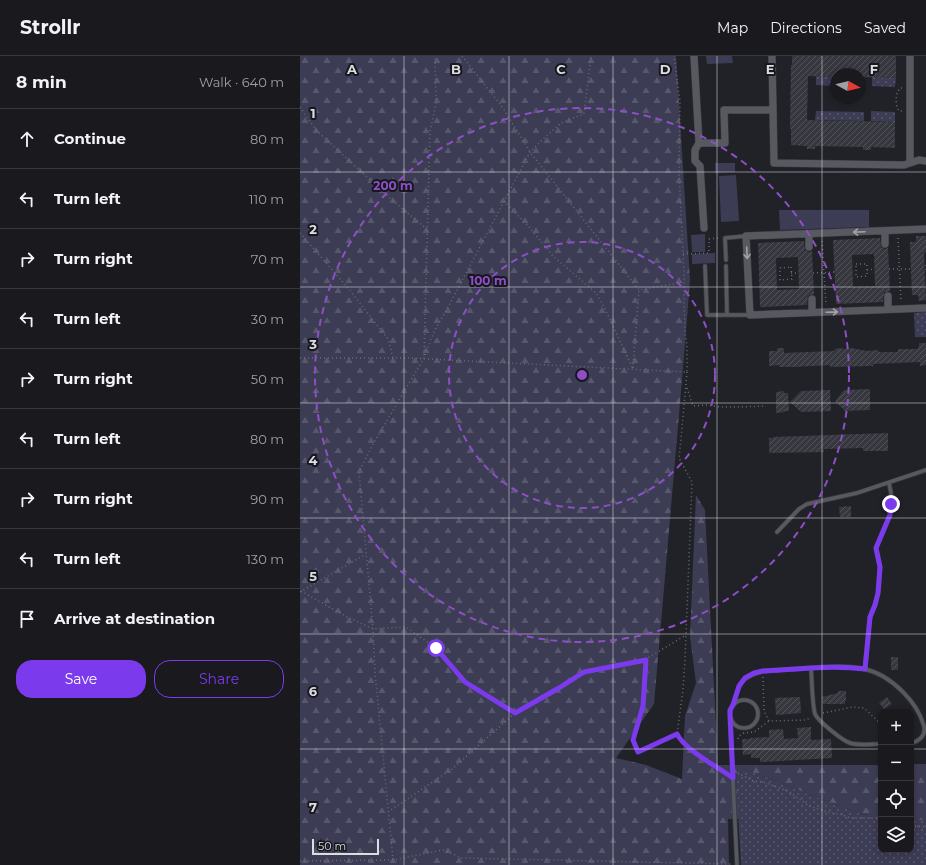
<!DOCTYPE html>
<meta charset="utf-8">
<style>
:root{--surface:#19191e;--page:#26262b;--text:#f1f3f6;--muted:#9fa0a4;--line:#37383c;--accent:#7c3aed}
body{margin:0;font-family:Montserrat,sans-serif;background:var(--page);color:var(--text)}
.controls{position:absolute;right:12px;bottom:12px;display:grid;overflow:hidden;border-radius:8px;box-shadow:0 2px 6px #0003}
.controls button{width:36px;height:36px;display:grid;place-items:center;padding:0;border:0;border-bottom:1px solid var(--line);background:var(--surface);color:var(--text);font:20px sans-serif}
.compass{position:absolute;left:530px;top:12px;width:36px;height:36px;border-radius:50%;background:var(--surface);box-shadow:0 2px 6px #0003;rotate:98deg}
.scale{position:absolute;left:12px;bottom:10px;width:67px;box-sizing:border-box;padding-left:4px;border:2px solid #dcdce1;border-top:0;font-size:11px;line-height:14px;white-space:nowrap;color:#dcdce1;-webkit-text-stroke:3px #17171f;paint-order:stroke}
.stop{position:absolute;width:12px;height:12px;margin:-9px;border:3px solid #7c3aed;border-radius:50%;background:#fff}
.stop.end{background:#7c3aed;border-color:#fff;box-shadow:0 1px 4px #0008}
.list{margin:0;padding:0;list-style:none}
h2{display:flex;justify-content:space-between;align-items:center;height:52px;margin:0;padding:0 16px;font-size:17px}
h2 small{font-size:13px;font-weight:400;color:var(--muted)}
.list li{display:grid;grid-template-columns:26px 1fr auto;gap:12px;align-items:center;box-sizing:border-box;height:60px;padding:0 16px;border-top:1px solid var(--line)}
.list b{display:block;font-size:15px;white-space:nowrap}
.list em{font-size:13px;font-style:normal;color:var(--muted)}
.actions{display:flex;gap:8px;padding:12px 16px}
.actions a{flex:1;padding:9px 0;border:1px solid var(--accent);border-radius:16px;text-align:center;font-size:14px;color:var(--accent)}
.actions .main{background:var(--accent);color:#fff}
.icon{flex:none;width:22px;height:22px;fill:none;stroke:currentColor;stroke-width:2;stroke-linecap:round;stroke-linejoin:round}
.map{position:relative;flex:none;width:626px;height:809px;overflow:hidden}
header{display:flex;align-items:center;gap:24px;box-sizing:border-box;height:56px;padding:0 20px;background:var(--surface);border-bottom:1px solid var(--line)}
header strong{font-size:19px}
nav{display:flex;gap:22px;margin-inline-start:auto;font-size:14px}
main{display:flex}
aside{flex:1;background:var(--surface)}
.map>svg:first-child{display:block}
.grass{fill:url(#grass-dots)}
.forest{fill:url(#forest-firs)}
.park{fill:#3d3c55}
.building{fill:url(#building-hatch);fill-rule:evenodd}
.lines{fill:none;stroke-linecap:round;stroke-linejoin:round}
.lane-casing{stroke:#3c3c43;stroke-width:5}
.street-casing{stroke:#3c3c43;stroke-width:8}
.path{stroke:#6b6b71;stroke-width:1.5;stroke-dasharray:1 3;stroke-linecap:butt}
.lane{stroke:#585860;stroke-width:3.5}
.street{stroke:#585860;stroke-width:7}
.oneway{stroke:#a1a1a7}
.route{stroke:#7c3aed;stroke-width:5}
.grid{fill:none;stroke:#dcdce1;stroke-width:1;stroke-opacity:0.55}
.ring{fill:none;stroke:#8e4fc6;stroke-width:2;stroke-dasharray:7 5}
.grid-label{font-size:13px;text-anchor:middle;font-weight:bold;fill:#dcdce1;stroke:#17171f;stroke-width:4;stroke-linejoin:round;paint-order:stroke}
.centre{fill:#8e4fc6;stroke:#17171f;stroke-width:2}
.ring-label{font-size:12px;text-anchor:middle;font-weight:bold;fill:#8e4fc6;stroke:#17171f;stroke-width:4;stroke-linejoin:round;paint-order:stroke}
</style>
<header>
<strong>Strollr</strong>
<nav><a>Map</a><a>Directions</a><a>Saved</a></nav>
</header>
<main>
<aside>
<h2>8 min<small>Walk · 640 m</small></h2>
<ul class="list">
<li><svg class="icon" aria-label="ahead" viewBox="0 0 24 24"><path d="M12 20V5M6 11l6-6 6 6"/></svg><div><b>Continue</b></div><em>80 m</em></li>
<li><svg class="icon" aria-label="left" viewBox="0 0 24 24"><path d="M17 20v-9H6M10 6l-5 5 5 5"/></svg><div><b>Turn left</b></div><em>110 m</em></li>
<li><svg class="icon" aria-label="right" viewBox="0 0 24 24"><path d="M7 20v-9h11M14 6l5 5-5 5"/></svg><div><b>Turn right</b></div><em>70 m</em></li>
<li><svg class="icon" aria-label="left" viewBox="0 0 24 24"><path d="M17 20v-9H6M10 6l-5 5 5 5"/></svg><div><b>Turn left</b></div><em>30 m</em></li>
<li><svg class="icon" aria-label="right" viewBox="0 0 24 24"><path d="M7 20v-9h11M14 6l5 5-5 5"/></svg><div><b>Turn right</b></div><em>50 m</em></li>
<li><svg class="icon" aria-label="left" viewBox="0 0 24 24"><path d="M17 20v-9H6M10 6l-5 5 5 5"/></svg><div><b>Turn left</b></div><em>80 m</em></li>
<li><svg class="icon" aria-label="right" viewBox="0 0 24 24"><path d="M7 20v-9h11M14 6l5 5-5 5"/></svg><div><b>Turn right</b></div><em>90 m</em></li>
<li><svg class="icon" aria-label="left" viewBox="0 0 24 24"><path d="M17 20v-9H6M10 6l-5 5 5 5"/></svg><div><b>Turn left</b></div><em>130 m</em></li>
<li><svg class="icon" aria-label="arrive" viewBox="0 0 24 24"><path d="M6 21V4h12l-3 4 3 4H6"/></svg><div><b>Arrive at destination</b></div></li>
</ul>
<div class="actions"><a class="main">Save</a><a>Share</a></div>
</aside>
<div class="map">
<svg width="626" height="809" viewBox="0 0 626 809">
<defs>
<pattern id="grass-dots" width="8" height="8" patternUnits="userSpaceOnUse"><rect width="8" height="8" fill="#3d3c55"/><path d="M2 2h.1M6 6h.1" fill="none" stroke="#58586d" stroke-width="1.8" stroke-linecap="round"/></pattern>
<pattern id="forest-firs" width="22" height="20" patternUnits="userSpaceOnUse"><rect width="22" height="20" fill="#3d3c55"/><path d="M5 1l3.5 6h-7zM16 11l3.5 6h-7z" fill="#58586d"/></pattern>
<pattern id="building-hatch" width="6" height="6" patternUnits="userSpaceOnUse"><rect width="6" height="6" fill="#373740"/><path d="M-1 1l2-2M0 6l6-6M5 7l2-2" fill="none" stroke="#53535b"/></pattern>
</defs>
<rect width="100%" height="100%" fill="#212128"/>
<path class="grass" d="M516,20L536,21V30L516,29Z
M572,21L596,22L595,31L572,30Z
M516,55L564,56V65L515,64Z
M571,55L595,56V66L571,65Z
M626,256V281H615L614,257Z
M444,713L519,742L579,764H581V794H611V764H626V809H441L436,720Z"/>
<path class="forest" d="M0,0H376L390,224L383,312L354,648L316,702L346,709L382,723L385,660L396,627L390,581L396,439L405,454L418,709H581V764H579L519,742L444,713L436,720L439,763H428L429,809H0Z
M626,708V764H611V708Z"/>
<path class="park" d="M406,0H432L433,7L407,8Z
M415,107H435V116L415,117Z
M436,119L439,165L421,166L419,120Z
M479,154H569V171L480,174Z
M405,178V196H392L391,179Z
M415,197V207L392,208V198Z"/>
<path class="building" d="M492,0H596V22L560,21V18H536V21L508,20L507,64L595,66V92L571,91V94H563V91L515,90V93H507V90L491,89V73H490L491,9H492Z
M616,180H626V196L624,197L626,244L619,245L618,239H612L610,186H616Z
M580,182L581,191L585,193L588,192L590,235L586,236L584,237L583,246L536,248L533,184ZM574,198L575,230L553,231L552,199Z
M504,185L505,194L509,196L512,195L514,238L510,239L508,240L507,249L460,251L458,187ZM498,201L499,233L477,234L476,202Z
M619,287H626V309L620,310V306L573,308V310L530,311V309L494,311H479V309L469,310V295H477V292H484V297L534,295V294L538,292L545,293L551,292L567,295L578,294L579,296H598V293H618V291H619Z
M570,333V354L545,355L535,345L544,334Z
M530,334L531,355L501,356L490,346L501,335Z
M484,335V337H488L489,355H485L484,356L476,357V336Z
M588,377V395H563V392L523,393L524,396L469,397V382H473V381Z
M551,450V461H540L539,451Z
M591,601H598V614H591Z
M538,635H546V645H545V648H523L522,641L538,637Z
M500,641L501,657L476,659L475,642Z
M587,641L592,648L584,653L579,647Z
M511,671V684L531,683L532,702L460,706V702H451V698L443,699L442,683H450V682L469,681V674L483,673L484,683L498,682L497,672Z"/>
<g class="lines">
<defs>
<path id="lane" d="M426,204L425,182L446,180
M405,210L407,259H427
M426,210L427,259H450
M477,476L499,453L507,448L557,437L626,414
M511,612C512,624 512,647 515,658C518,665 543,685 550,687C560,690 571,688 581,688
M565,613L570,561L575,549L578,537L579,525L580,511L576,492L590,459L591,437L589,427
M430 658a14 14 0 1 1 28 0a14 14 0 1 1-28 0Z
M433,649C440,627 439,622 463,615C478,614 494,613 509,612C527,611 546,609 564,613C579,616 593,626 603,636C613,646 620,656 624,670C626,679 620,685 611,687
M430,663L437,809"/>
<path id="street" d="M394,0L399,87H425L424,54H473
M472,0L474,107L604,109L619,104L626,105
M399,87L395,94V105L400,110L404,172
M610,107V0
M626,173L446,180L450,259L626,252
M585,175V188
M509,178V191
M588,240V253
M512,243V256"/>
</defs>
<use href="#lane" class="lane-casing"/>
<use href="#street" class="street-casing"/>
<path class="path" d="M162,0L203,52L230,96L339,234L384,226
M602,32H600C595,39 595,48 599,55H603
M0,51L16,74L92,144L128,174
M204,145L229,171L253,200L296,237L304,251L333,313
M0,177L48,232L88,283L93,302
M598,182L601,246
M522,185L526,249
M383,198L409,197V183L419,182
M556,208H567V220L556,221Z
M626,209V214
M491,211L492,223L480,224V212Z
M589,213H611
M567,214L575,213
M491,217H499
M513,217L535,216
M124,299L130,76L136,47L135,0
M0,302H108L387,316V290L385,276L384,246V217L379,117L380,45L374,0
M333,312L339,234
M387,316L381,383L379,402L392,426L385,604L383,634L377,678C385,693 412,708 427,718
M387,332L393,350L407,349L420,351H437L466,350
M1,535L47,561L73,573L106,571L136,592L165,626L215,657
M0,536L66,498
M345,604L343,650L333,684L338,696L377,678
M463,621L464,655L469,665L506,664L510,662
M523,657L553,651L564,652L581,668
M438,683L439,680L444,677L454,676L469,665
M412,707H415L416,708V711
M438,717L453,725L463,726L488,735L509,750L531,757L540,758L550,762H577L581,763
M88,756L152,713L215,657L259,632L284,616L346,603L386,579
M611,770L626,771
M93,804L75,616L73,573L59,416L73,388L124,302L134,276L154,240L230,96L242,84L261,67L284,58L291,0
M0,805L93,804L143,794L162,802L431,808"/>
<use href="#lane" class="lane"/>
<use href="#street" class="street"/>
</g>
<defs><path id="oneway-shaft" d="M-6 0H5M1.5-3L5.5 0L1.5 3" fill="none" stroke-width="1.6" stroke-linecap="round" stroke-linejoin="round"/></defs>
<g class="oneway">
<use href="#oneway-shaft" transform="translate(559 176) rotate(178)"/>
<use href="#oneway-shaft" transform="translate(447 197) rotate(87)"/>
<use href="#oneway-shaft" transform="translate(532 256) rotate(-2)"/>
</g>
<g class="lines">
<path class="route" d="M136,592L165,626L215,657L259,632L284,616L346,604L343,650L333,684L338,696L377,678C385,694 418,711 433,722L430,658V654L433,649L439,630L445,622L454,617L463,615C497,613 531,609 565,613L570,561L575,549L578,537L579,525L580,511L576,492L590,459L591,448"/>
</g>
<path class="grid" d="M104,0V809M209,0V809M313,0V809M417,0V809M522,0V809M0,116H626M0,231H626M0,347H626M0,462H626M0,578H626M0,693H581M611,693H626"/>
<g class="ring">
<circle cx="282" cy="319" r="133"/>
<circle cx="282" cy="319" r="267"/>
</g>
<g class="grid-label">
<text x="52" y="18">A</text>
<text x="156" y="18">B</text>
<text x="261" y="18">C</text>
<text x="365" y="18">D</text>
<text x="470" y="18">E</text>
<text x="574" y="18">F</text>
<text x="13" y="62">1</text>
<text x="13" y="178">2</text>
<text x="13" y="293">3</text>
<text x="13" y="409">4</text>
<text x="13" y="525">5</text>
<text x="13" y="640">6</text>
<text x="13" y="756">7</text>
</g>
<circle cx="282" cy="319" r="6" class="centre"/>
<g class="ring-label">
<text x="93" y="134">200 m</text>
<text x="188" y="229">100 m</text>
</g>
</svg>
<div class="controls">
<button>+</button>
<button>−</button>
<button><svg class="icon" aria-label="locate" viewBox="0 0 24 24"><circle cx="12" cy="12" r="6"/><path d="M12 2v4M12 18v4M2 12h4M18 12h4"/></svg></button>
<button><svg class="icon" aria-label="layers" viewBox="0 0 24 24"><path d="M12 4l9 5-9 5-9-5zM3 14l9 5 9-5"/></svg></button>
</div>
<svg class="compass" viewBox="-18 -18 36 36"><path d="M0-13l5 13h-10z" fill="#e53935"/><path d="M0 13l5-13h-10z" fill="#9fa0a4"/></svg>
<div class="scale">50 m</div>
<div class="stop" style="left:136px;top:592px"></div>
<div class="stop end" style="left:591px;top:448px"></div>
</div>
</main>
